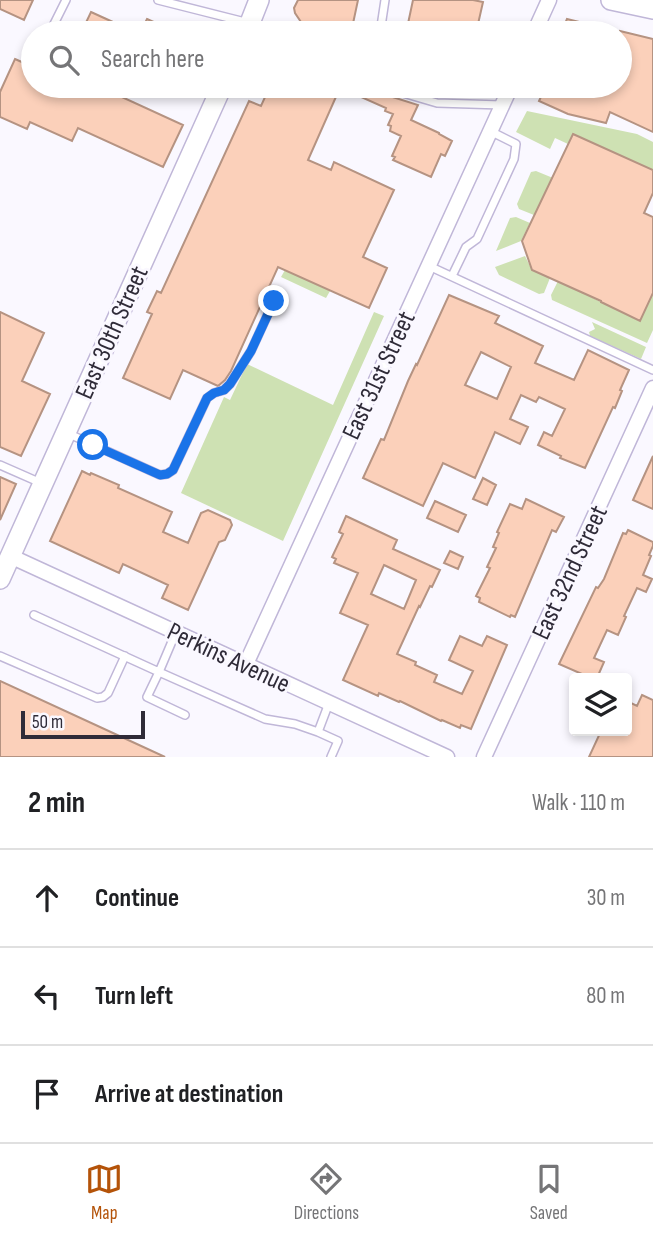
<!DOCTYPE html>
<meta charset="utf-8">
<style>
:root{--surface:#fff;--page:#f2f2f2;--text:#202124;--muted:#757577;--line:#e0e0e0;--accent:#b45309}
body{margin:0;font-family:"Sofia Sans Condensed",sans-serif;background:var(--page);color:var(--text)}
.controls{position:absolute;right:21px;bottom:21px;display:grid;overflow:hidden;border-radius:7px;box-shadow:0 4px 10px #0003}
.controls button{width:63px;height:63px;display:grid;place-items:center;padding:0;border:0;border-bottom:2px solid var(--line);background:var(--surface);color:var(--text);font:35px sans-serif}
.scale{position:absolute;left:21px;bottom:18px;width:124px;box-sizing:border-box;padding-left:7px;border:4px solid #2f2b38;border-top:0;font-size:19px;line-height:24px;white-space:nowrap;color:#2f2b38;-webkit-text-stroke:5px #faf8ff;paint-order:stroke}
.stop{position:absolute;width:21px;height:21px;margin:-16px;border:5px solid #1a73e8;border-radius:50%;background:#fff}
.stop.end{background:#1a73e8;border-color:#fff;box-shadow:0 2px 7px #0008}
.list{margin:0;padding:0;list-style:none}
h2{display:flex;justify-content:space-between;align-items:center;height:91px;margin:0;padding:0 28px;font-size:30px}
h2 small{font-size:23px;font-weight:400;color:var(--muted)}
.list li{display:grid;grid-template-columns:46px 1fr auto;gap:21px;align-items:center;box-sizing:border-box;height:98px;padding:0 28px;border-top:2px solid var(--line)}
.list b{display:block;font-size:26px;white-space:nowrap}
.list em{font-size:23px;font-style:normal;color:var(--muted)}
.icon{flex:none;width:38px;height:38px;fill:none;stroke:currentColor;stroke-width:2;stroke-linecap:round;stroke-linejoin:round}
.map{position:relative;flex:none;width:653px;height:757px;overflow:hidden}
.search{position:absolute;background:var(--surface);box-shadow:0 4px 10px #0003;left:21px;right:21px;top:21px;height:77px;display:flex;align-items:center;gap:18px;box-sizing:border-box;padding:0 24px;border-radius:38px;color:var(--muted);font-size:26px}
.sheet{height:385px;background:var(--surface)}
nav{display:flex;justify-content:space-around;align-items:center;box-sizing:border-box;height:98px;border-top:2px solid var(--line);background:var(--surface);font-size:19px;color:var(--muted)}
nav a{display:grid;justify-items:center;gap:4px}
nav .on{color:var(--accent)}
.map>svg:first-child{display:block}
.green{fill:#cee1b3}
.building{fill:#fbd0ba;stroke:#b59382;stroke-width:2;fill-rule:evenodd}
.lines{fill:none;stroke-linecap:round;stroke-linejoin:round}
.lane-casing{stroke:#c0b7d8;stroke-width:10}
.street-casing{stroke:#c0b7d8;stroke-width:17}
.secondary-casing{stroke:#c0b7d8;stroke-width:22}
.lane{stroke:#fff;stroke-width:7}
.street{stroke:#fff;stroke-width:14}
.secondary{stroke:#fff;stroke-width:19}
.route{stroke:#1a73e8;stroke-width:9}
.labels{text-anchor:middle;stroke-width:6;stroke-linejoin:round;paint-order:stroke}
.street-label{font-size:26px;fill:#2f2b38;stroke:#faf8ff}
</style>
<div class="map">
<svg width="653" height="757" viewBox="0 0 653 757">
<rect width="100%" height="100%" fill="#faf8ff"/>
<path class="green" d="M527,111L637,134L653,142V170L573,134L568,144L555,138L550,149L516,132Z
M536,171L553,178L534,215L519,209L517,204L531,172Z
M516,217L530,223L521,241L496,251L510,218Z
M525,256L532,270L550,278L544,293L539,294L499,275L495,267Z
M285,270L330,291L326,298L281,277Z
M558,281L640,321L653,293V330L647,343L552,300L551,295Z
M374,312L384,316L283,541L181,493L224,397L230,400L247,364L333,405Z
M592,322L646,347L641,359L590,336L589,332L595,329Z"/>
<path class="building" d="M0,0H33L24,20L0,9Z
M298,0H358L351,33H296L301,22L295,13L294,8Z
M413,0H473L483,2L476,33H406Z
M91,12L137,33H81Z
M147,19L178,33H140Z
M567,19L604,28V33H561Z
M620,31L653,39V132L610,112L606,123L568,114L539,101L546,86H620Z
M15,59L33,67V86H98L183,125L163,167L78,128L72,141L30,122L27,129L0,117V92Z
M270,86H329L339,90L308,160L331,170L334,162L394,190L363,257L387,268L369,308L278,267L231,371L225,380L218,386L183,370L170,399L123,378L152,314L147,312L157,291L161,293L249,101L261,106Z
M342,86H360L374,89L377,92L418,105L411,120L439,133V134L452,141L445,156L441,154L431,177L393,160L395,157L392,156L401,136L390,131L391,126L388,125L393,114L385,111L386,108L341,88Z
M573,134L653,170V193L644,213L653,217V293L640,321L601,302V301L532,270L522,241Z
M449,295L499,316L495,323L543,346L535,363L574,380L588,350L629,370L620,390L622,391L615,408L613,407L585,468L560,458L561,456L538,445L544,432L552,436L565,409L539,397L536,402L521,395L510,419L528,427L520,444L495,432L475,478L443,463L423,506L363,478L381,439L384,440L408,381L416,364L417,365ZM481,352L511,367L497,399L465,385Z
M0,312L44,333L22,381L50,394L21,456L0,447Z
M653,456V509L633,500Z
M82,471L90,475L91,473L119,485L118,488L172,512L163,532L188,543L201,513L208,510L230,520L232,525L225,540L219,542L188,610L162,598L168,585L123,564L119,573L50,541Z
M0,477L16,484L0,520Z
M483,478L496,485L487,505L473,499Z
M526,499L564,517L556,532L552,530L515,617L511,615L510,617L479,602L480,598L476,596L490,568L487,567L496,548L493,547L499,533L497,532L510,504L522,509Z
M435,501L466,515L458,532L427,518Z
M346,516L397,540L393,549L440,570L432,587L430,586L420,607L419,606L397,654L416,662L415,665L437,675L434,682L462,694L473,671L449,660L460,636L482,646L487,636L507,645L471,729L461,725L460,728L442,720L441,721L400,701L399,702L379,693L378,696L343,680L368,625L340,613L358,573L334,563L336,559L332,557L343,534L339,532ZM384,565L416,580L404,609L371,594Z
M628,530L653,542V546L649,555L651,556L643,575L652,579L646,592L637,588L624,616L626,617L618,635L607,630L594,658L604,662L597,678H591L559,664L596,587L598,588L604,579L623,533L626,534Z
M450,551L463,557L458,569L444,563Z
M0,681L126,739L165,757H0Z
M642,695L653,700V757H589L601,731H627V701L637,706Z"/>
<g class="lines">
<defs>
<path id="lane" d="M158,0L249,23
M51,30L66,0
M380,33L385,0
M379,86L437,103L502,105
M429,266L653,370
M452,276L466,247L477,239L514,159L516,144L490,131
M67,433L160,475L167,474L173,470L207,398L214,393L224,390L230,384L251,351L274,301
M0,465L41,483
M34,615L159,672L147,697L185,715
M176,632L159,672L265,719L295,724L318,732
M0,656L97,698L103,697L108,693L125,656
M329,703L318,732L338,741L331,757"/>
<path id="street" d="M534,33L549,0
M10,556L447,757
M246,664L511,86
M484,757L653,388"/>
<path id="secondary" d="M611,0L653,9
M246,33L259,0
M0,579L222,86"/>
</defs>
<use href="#lane" class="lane-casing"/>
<use href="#street" class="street-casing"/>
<use href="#secondary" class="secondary-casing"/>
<use href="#lane" class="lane"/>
<use href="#street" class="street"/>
<use href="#secondary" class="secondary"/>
</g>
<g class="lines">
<path class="route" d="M93,445L160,475L167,474L173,470L207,398L214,393L224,390L230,384L251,351L274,301"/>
</g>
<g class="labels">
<g class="street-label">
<text transform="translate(111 332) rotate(-66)" y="9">East 30th Street</text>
<text transform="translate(378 375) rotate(-65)" y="9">East 31st Street</text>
<text transform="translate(569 572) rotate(-65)" y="9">East 32nd Street</text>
<text transform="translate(229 657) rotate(25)" y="9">Perkins Avenue</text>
</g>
</g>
</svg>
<div class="controls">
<button><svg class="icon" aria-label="layers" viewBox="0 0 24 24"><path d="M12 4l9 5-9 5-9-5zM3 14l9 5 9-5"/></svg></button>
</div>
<div class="scale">50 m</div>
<div class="stop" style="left:93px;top:445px"></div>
<div class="stop end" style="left:274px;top:301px"></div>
<div class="search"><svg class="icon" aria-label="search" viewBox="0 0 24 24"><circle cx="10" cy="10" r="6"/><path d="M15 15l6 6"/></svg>Search here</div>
</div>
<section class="sheet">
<h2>2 min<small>Walk · 110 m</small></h2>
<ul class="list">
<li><svg class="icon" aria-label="ahead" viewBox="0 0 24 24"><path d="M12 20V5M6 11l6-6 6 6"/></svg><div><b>Continue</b></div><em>30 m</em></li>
<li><svg class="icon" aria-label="left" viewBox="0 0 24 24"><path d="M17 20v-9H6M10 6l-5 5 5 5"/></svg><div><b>Turn left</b></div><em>80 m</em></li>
<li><svg class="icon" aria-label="arrive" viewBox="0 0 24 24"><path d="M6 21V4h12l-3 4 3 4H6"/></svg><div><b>Arrive at destination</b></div></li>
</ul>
</section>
<nav>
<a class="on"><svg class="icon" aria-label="map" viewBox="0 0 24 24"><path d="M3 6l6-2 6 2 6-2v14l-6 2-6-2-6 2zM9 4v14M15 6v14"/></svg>Map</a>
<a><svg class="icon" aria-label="directions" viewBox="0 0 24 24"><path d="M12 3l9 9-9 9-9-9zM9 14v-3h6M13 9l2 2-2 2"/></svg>Directions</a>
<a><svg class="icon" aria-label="saved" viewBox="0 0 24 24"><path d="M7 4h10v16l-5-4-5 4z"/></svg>Saved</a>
</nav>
